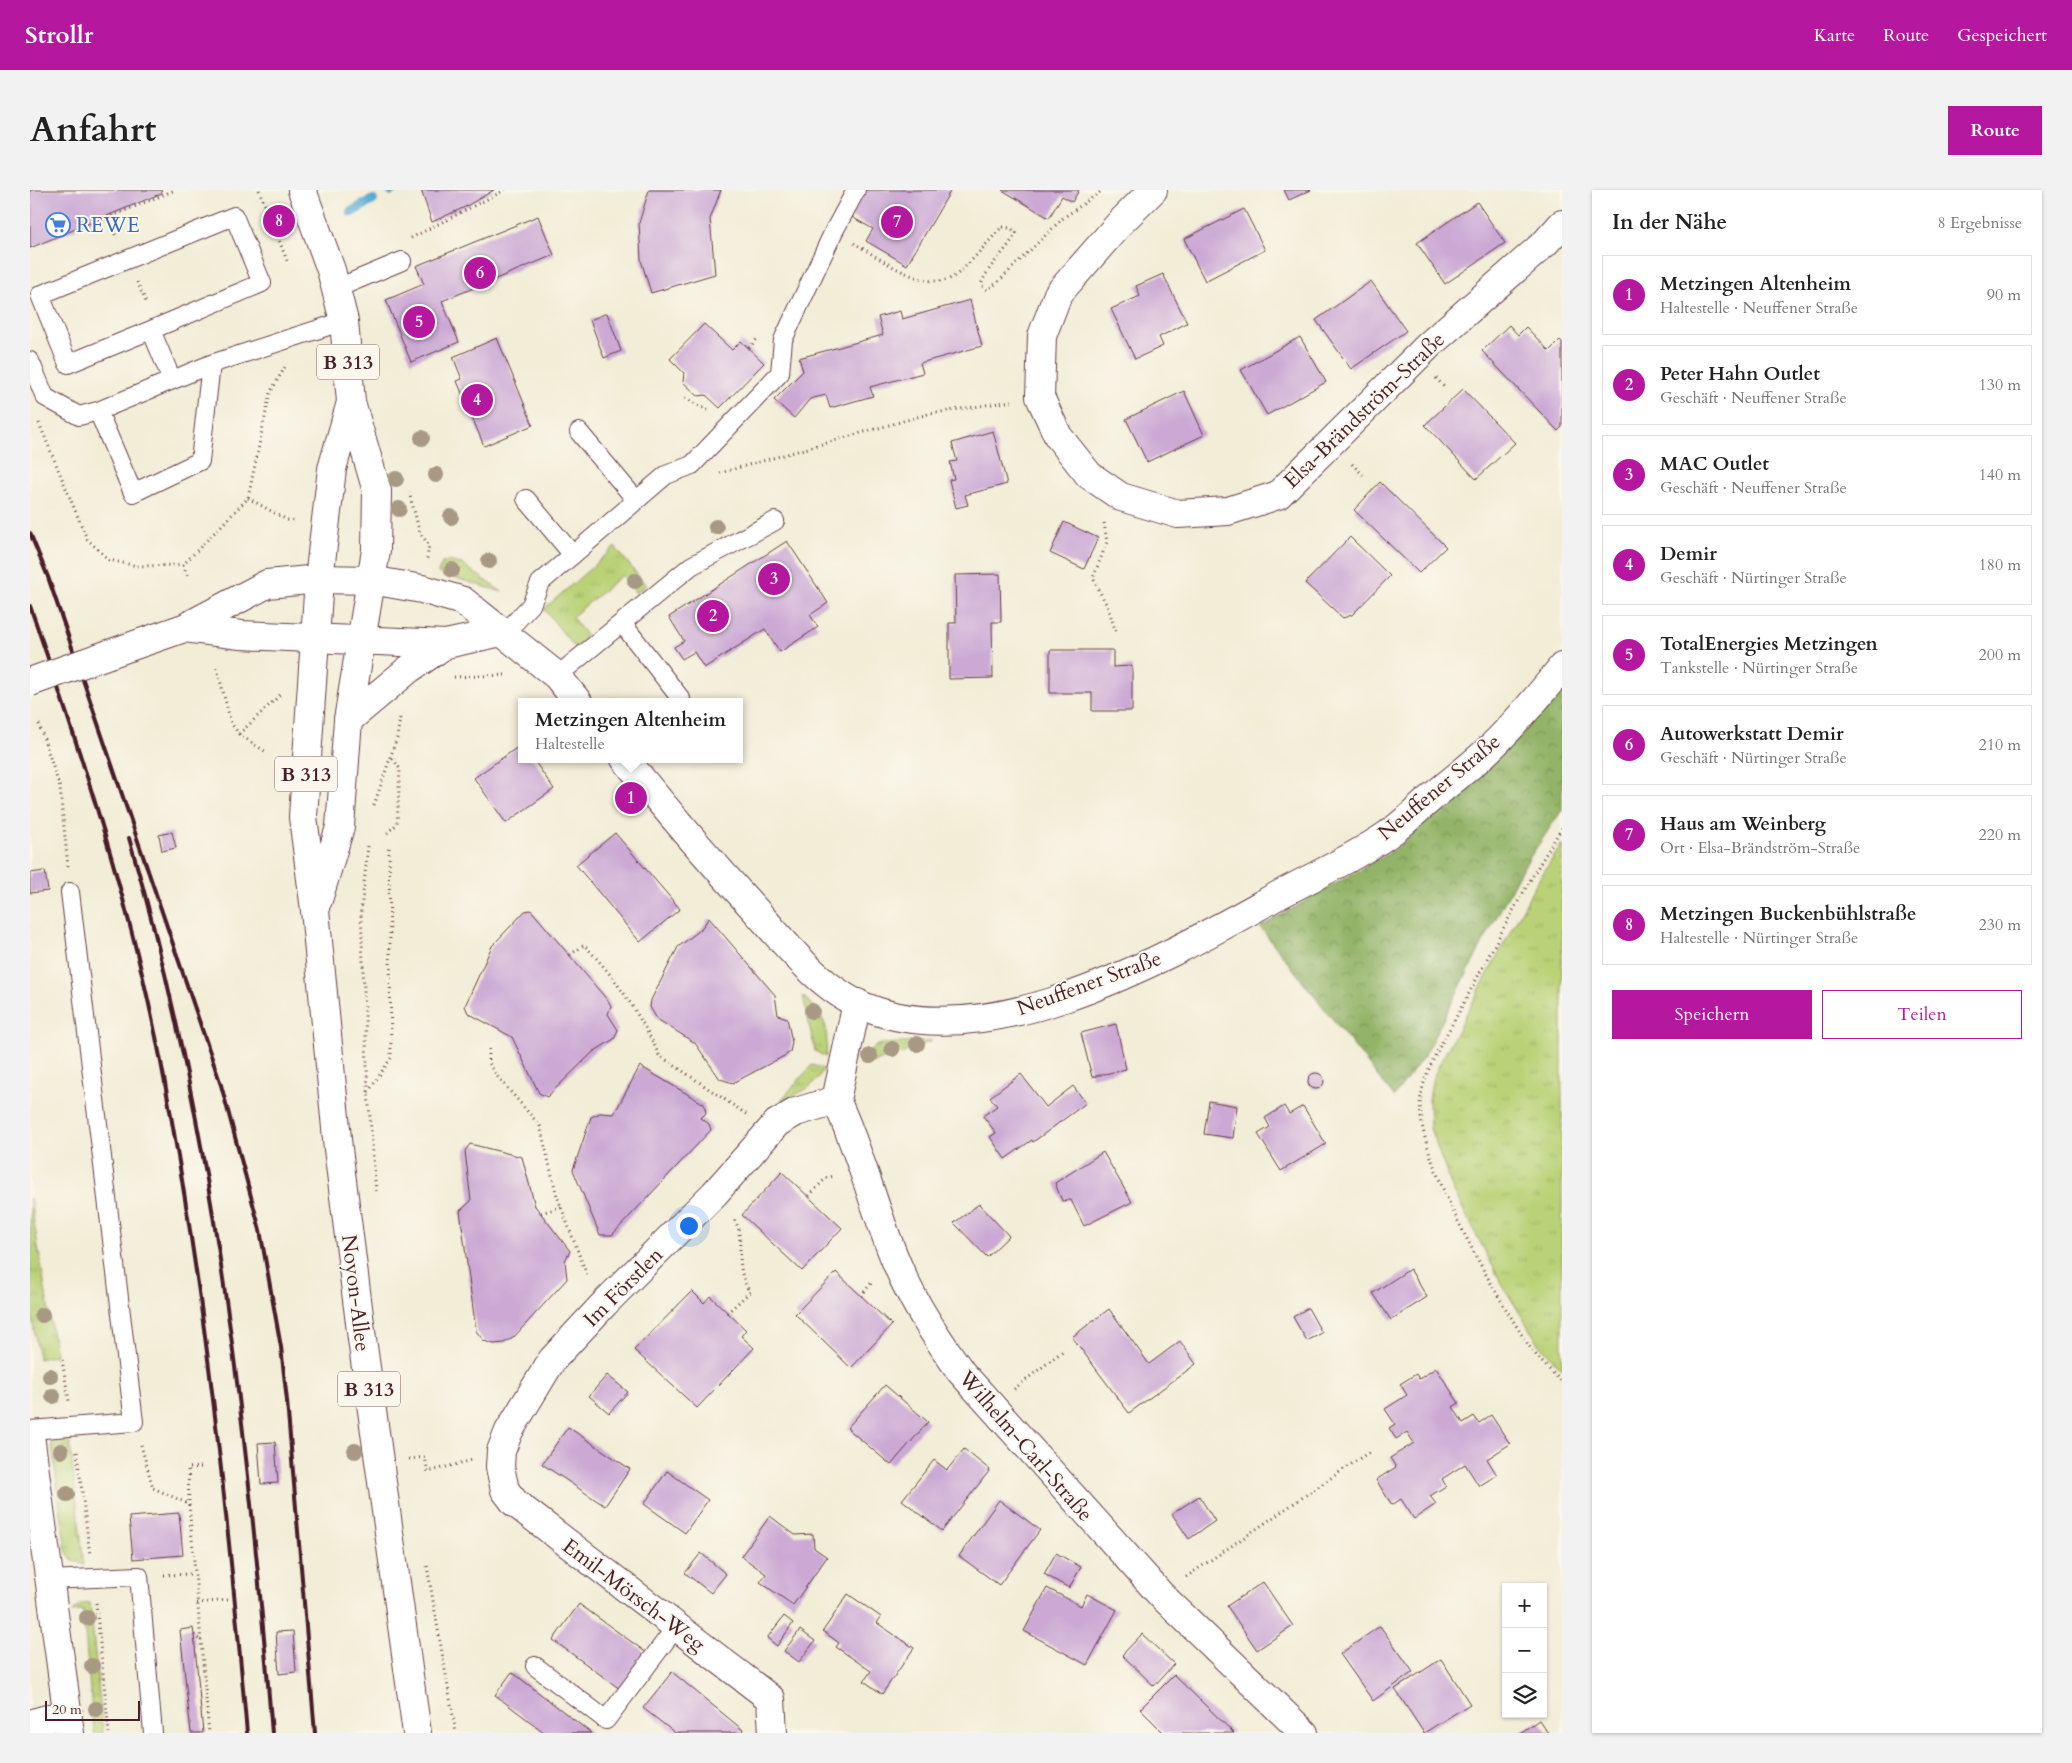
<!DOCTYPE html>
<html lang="de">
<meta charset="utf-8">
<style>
:root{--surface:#fff;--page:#f2f2f2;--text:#222;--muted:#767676;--line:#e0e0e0;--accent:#b5179e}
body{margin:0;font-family:Cardo,serif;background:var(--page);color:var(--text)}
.controls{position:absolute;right:15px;bottom:15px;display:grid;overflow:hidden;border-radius:0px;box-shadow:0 1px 4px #0004}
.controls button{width:45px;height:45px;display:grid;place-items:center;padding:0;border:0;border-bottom:1px solid var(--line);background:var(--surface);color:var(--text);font:25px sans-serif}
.scale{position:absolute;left:15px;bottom:12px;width:95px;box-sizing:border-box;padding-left:5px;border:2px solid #4a1f2b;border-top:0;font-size:14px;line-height:18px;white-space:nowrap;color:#4a1f2b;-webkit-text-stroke:4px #fbf7ec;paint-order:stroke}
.you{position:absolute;left:658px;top:1035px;width:18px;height:18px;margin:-12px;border:4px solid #fff;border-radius:50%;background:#1a73e8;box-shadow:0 0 0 8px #1a73e833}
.badge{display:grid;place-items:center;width:32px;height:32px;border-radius:50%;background:var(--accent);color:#fff;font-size:16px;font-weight:700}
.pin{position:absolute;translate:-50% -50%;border:2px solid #fff;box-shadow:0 1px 5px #0006}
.popup{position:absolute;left:488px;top:508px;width:225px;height:65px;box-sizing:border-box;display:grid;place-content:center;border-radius:0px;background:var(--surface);filter:drop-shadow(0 1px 4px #0005);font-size:16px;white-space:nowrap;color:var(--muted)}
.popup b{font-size:19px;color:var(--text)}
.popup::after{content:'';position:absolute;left:50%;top:100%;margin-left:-10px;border:10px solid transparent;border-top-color:var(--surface)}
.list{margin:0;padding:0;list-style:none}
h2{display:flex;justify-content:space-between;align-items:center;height:65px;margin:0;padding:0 20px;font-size:21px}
h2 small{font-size:16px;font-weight:400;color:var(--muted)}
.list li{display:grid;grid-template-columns:32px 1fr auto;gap:15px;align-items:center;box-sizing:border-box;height:80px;margin:0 10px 10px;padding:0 10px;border:1px solid var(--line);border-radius:0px}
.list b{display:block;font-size:19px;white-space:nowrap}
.list p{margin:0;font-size:16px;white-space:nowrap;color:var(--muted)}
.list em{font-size:16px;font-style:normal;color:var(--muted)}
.actions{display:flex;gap:10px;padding:15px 20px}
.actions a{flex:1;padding:11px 0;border:1px solid var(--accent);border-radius:0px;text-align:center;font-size:18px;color:var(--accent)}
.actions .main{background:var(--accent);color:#fff}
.icon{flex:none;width:28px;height:28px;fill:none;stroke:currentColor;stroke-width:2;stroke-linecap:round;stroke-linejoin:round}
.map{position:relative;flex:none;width:1532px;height:1543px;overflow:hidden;border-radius:0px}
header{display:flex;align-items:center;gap:30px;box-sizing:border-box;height:70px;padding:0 25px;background:var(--accent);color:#fff}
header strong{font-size:24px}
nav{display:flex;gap:28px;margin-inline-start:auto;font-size:18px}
.intro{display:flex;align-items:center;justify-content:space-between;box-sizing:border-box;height:120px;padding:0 30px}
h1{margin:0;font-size:35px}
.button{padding:12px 22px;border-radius:0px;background:var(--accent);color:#fff;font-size:18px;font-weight:700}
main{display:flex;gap:30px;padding:0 30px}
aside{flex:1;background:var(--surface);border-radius:0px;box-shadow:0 1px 4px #0004}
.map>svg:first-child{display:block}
.grass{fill:url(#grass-tufts);stroke:#827851}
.forest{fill:url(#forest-crowns);stroke:#6e6a4a}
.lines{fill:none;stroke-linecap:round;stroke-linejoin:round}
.stream{stroke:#57a8d2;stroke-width:10}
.building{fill:#cba9d4}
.lane-casing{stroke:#633e45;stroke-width:20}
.street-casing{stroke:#633e45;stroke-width:30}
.secondary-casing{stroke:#633e45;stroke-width:30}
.primary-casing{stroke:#633e45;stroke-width:30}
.path{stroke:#633e45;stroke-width:3;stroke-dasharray:1 4;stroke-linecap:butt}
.lane{stroke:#fff;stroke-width:18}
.street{stroke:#fff;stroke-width:28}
.secondary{stroke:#fff;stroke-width:28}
.primary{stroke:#fff;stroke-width:28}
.rail{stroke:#4a1f2b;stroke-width:4}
.secondary-bridge-casing{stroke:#633e45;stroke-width:30;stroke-linecap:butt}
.secondary-bridge{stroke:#fff;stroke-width:28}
.tree{fill:#a89985}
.labels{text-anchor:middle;stroke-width:4;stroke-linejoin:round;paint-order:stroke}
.shield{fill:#fbf7ec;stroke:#7f6065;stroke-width:1}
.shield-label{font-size:20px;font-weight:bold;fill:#4a1f2b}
.shop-label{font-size:21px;fill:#366cbe;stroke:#fbf7ec;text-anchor:start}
.street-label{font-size:21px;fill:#4a1f2b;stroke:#fbf7ec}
</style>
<header>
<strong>Strollr</strong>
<nav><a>Karte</a><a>Route</a><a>Gespeichert</a></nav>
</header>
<div class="intro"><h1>Anfahrt</h1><a class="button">Route</a></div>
<main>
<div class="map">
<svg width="1532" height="1543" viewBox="0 0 1532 1543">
<defs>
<pattern id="grass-tufts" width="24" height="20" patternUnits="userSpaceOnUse" patternTransform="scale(1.25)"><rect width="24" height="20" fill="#bad277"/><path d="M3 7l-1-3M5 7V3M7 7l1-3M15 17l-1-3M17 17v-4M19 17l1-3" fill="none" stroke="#a1b467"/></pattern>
<pattern id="forest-crowns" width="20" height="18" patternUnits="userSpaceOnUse" patternTransform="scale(1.25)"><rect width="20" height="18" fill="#93b468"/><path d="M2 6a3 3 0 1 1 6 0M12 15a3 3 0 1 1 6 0" fill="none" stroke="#7a9256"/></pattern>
</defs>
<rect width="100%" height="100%" fill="#fbf7ec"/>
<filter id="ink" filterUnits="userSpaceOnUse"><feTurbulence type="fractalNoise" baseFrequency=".02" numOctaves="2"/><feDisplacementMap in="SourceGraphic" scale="10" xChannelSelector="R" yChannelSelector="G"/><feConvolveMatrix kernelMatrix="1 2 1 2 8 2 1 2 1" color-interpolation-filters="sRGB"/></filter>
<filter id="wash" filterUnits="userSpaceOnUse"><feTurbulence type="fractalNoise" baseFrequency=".0096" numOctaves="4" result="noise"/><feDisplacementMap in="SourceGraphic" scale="20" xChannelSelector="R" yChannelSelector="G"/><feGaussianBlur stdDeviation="1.12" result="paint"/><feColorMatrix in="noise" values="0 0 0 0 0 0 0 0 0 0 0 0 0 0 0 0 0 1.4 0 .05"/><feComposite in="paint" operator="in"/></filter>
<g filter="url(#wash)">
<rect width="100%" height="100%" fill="#f2edd7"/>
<path class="grass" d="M585,357L616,395L606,403L592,385L542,427L556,445L546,459L514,419Z
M418,371L432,374L472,402L408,383L412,373Z
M1532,654V1179L1509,1154L1473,1096L1423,1000L1400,938L1399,911L1402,890L1409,875L1507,692Z
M773,806C797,830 798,833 796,867L785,861Z
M902,851L871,864L832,875L841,859L851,854Z
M782,875L794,879C784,898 771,903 751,910Z
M0,1008L26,1165L9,1169L0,1115Z
M39,1246L54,1375L41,1369L36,1361L21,1249Z
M60,1413L73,1543H64L53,1421L42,1422L51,1414Z"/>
<path class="forest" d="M1532,494V620L1490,682L1394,866L1364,907L1230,737L1366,659L1465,569Z"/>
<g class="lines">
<path class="stream" d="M361,1L362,0
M321,22L343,10"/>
</g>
<g id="blocks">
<path class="building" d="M0,0H131L132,3L0,58Z
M391,0H464L435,17L402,32Z
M619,0H691L680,29L685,84L621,103L611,70L609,33Z
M835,0H921L877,75L836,51L843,39L820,26Z
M972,0H1049L1042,12L1032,6L1019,28Z
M1254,0H1281L1259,10Z
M1447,12L1475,53L1415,94L1387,53Z
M1214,19L1235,60L1175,91L1154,49Z
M508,26L524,65L412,111L429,152L381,172L356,110L394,94L386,76Z
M1133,84L1157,133L1129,147L1133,156L1105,169L1081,119L1110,106L1106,96Z
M1341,91L1376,141L1321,179L1286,130Z
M940,110L952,156L890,173L893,183L840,197L843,206L800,218L796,205L780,209L764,228L744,210L773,181L769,168L853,145L848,127L870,121L872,129Z
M577,123L591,161L574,168L560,130Z
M674,134L702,160L711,151L734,173L690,218L676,205L668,206L653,192L654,183L640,169Z
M1479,135L1488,145L1496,137L1519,161L1530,150L1532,152V237L1528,241L1452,161Z
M1270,147L1296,192L1237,225L1211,180Z
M467,148L503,235L454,256L427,191L432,189L423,167Z
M1433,199L1485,253L1446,289L1395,235Z
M1154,201L1174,245L1117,272L1096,229Z
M963,241L977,294L935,305L938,315L926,318L919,290L924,289L920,272L927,271L922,253Z
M1350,292L1416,357L1389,383L1324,320Z
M1034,332L1068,348L1054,379L1020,363Z
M1320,347L1360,386L1322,425L1313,428L1275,393Z
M757,351L798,413L780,425L788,437L750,462L735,439L674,478L664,462L652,469L644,457L654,451L639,427Z
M970,384L971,432H962L963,488L919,489V433H926L925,385Z
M1020,460H1083V477L1102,476V521H1062V503H1020Z
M492,554V569H503L524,599L476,633L444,588Z
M142,642L146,658L132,661L129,645Z
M585,643L650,719L610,752L546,675Z
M15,681L18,701L0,703V683Z
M501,720L579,812L581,816L578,824L588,840L584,849L563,862L517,907L509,903L482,847L438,823L435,816L462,756L495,721Z
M679,728L745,805L748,825L757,828L762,852L760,862L756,865L703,893L690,889L665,853L627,829L620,817L621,810L648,757L670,740Z
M1086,834L1096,879L1062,887L1051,843Z
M610,876L674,914L676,923L671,928L679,934L681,940L582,1045H570L543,980L561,927L570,923L584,924Z
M1278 891a8 8 0 1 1 16 0a8 8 0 1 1-16 0Z
M991,884L1016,917L1043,896L1056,913L1003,952L1002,950L975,969L960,947L966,943L953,926L967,916L960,907Z
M1179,911L1207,916L1203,948L1174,944Z
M1254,916L1259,924L1273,916L1296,954L1251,981L1228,944L1240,937L1235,928Z
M440,954L492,967L505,1016L540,1061L535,1071L537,1089L483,1148L474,1153L464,1154L454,1151L446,1141L430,1021L441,1011L435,961Z
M1073,962L1102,1012L1054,1036L1041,1010L1032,1011L1025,993Z
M752,982L812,1038L772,1081L712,1025Z
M949,1014L979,1046L957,1067L924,1033Z
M1380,1079L1397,1107L1361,1130L1343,1103Z
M806,1082L862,1135L821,1178L765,1124Z
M662,1101L674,1113L680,1106L716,1140L711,1146L724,1158L667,1218L604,1160Z
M1278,1118L1292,1143L1277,1151L1263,1127Z
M1079,1119L1119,1174L1150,1151L1166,1174L1099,1223L1042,1147Z
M1406,1178L1429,1213L1423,1217L1433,1233L1444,1226L1449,1233L1461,1225L1480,1254L1457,1269L1467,1285L1449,1296L1435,1274L1412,1289L1416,1296L1400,1306L1406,1314L1384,1329L1371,1309L1362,1315L1346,1290L1366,1277L1360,1268L1384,1253L1377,1242L1366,1249L1359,1238L1365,1234L1355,1219L1377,1205L1370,1194L1386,1184L1389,1189Z
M577,1185L598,1202L579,1223L559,1206Z
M855,1195L898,1232L861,1275L817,1238Z
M538,1237L600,1279L575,1316L512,1274Z
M245,1252L248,1293L231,1294L228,1253Z
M934,1259L960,1280L912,1341L872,1310L904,1270L917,1280Z
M637,1281L678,1310L655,1343L614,1314Z
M1169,1306L1185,1331L1159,1349L1142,1324Z
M969,1310L1010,1340L969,1395L929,1366Z
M149,1323L153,1365L103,1369L99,1327Z
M740,1326L765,1345L783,1344L784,1358L797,1367L763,1415L730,1392L736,1384L711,1366Z
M671,1363L696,1384L681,1403L655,1383Z
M1026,1363L1051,1377L1039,1398L1014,1384Z
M1233,1392L1263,1436L1227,1460L1197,1416Z
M1017,1398L1051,1416L1057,1404L1087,1420L1057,1475L994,1441Z
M818,1404L851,1427L847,1433L884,1458L852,1504L834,1491L841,1481L806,1457L809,1453L793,1441Z
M549,1414L617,1463L590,1499L523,1450Z
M754,1426L763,1433L747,1456L737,1448Z
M1350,1436L1383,1482L1343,1511L1310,1464Z
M163,1438L164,1445L173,1543H161L150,1440Z
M770,1440L785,1451L769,1472L754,1461Z
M263,1441L266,1482L249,1484L246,1442Z
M1112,1444L1144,1474L1124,1496L1092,1465Z
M1411,1469L1440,1514L1394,1543L1365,1499Z
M482,1482L561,1543H515L465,1505Z
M642,1482L713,1540L711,1543H645L613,1518Z
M1144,1485L1204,1543H1134L1110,1519Z
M1509,1530L1518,1543H1490Z"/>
</g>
</g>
<g filter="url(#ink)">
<use href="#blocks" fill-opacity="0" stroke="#633e45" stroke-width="1"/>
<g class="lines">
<defs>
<path id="lane" d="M305,99L372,71
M121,140L38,174L10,105L204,26L232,93L121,140L142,190
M0,171L15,207L49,226L68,221L181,174L170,271L103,303L68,221
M181,174L314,131
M549,242L606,310
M496,309L543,365
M592,433L651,509
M474,444L501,415L510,393L636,285L662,275L750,183L753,150L804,41L826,0
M527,486L661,376L745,331
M0,1240L104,1232L40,702
M19,1390L109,1386L123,1543
M505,1476L576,1530L646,1437"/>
<path id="street" d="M1123,0L1090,33L1028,104L1012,146L1010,207L1028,246L1059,285L1091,307L1148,324L1198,321L1248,305L1399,155L1515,53L1532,34
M806,910C831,963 844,1020 867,1074C883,1113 907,1148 931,1182L1131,1405L1274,1543
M806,910L827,813
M0,1245L40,1543
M0,1534L38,1523
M743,1543L741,1509L485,1313L475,1300L470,1277L471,1261L479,1241L522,1170L575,1113L684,1004L747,933L766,922L806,910"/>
<path id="secondary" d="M154,438L211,445L416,454L471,442
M79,464L154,438L237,394L289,389L341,390L392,399L433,411L527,486L548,512
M318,530L379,479L416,454
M595,569C638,622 682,673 728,723C755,754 789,795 826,813C953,873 1135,768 1245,707C1282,687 1322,669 1357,645C1372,635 1387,620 1401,608C1419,593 1437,579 1455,563C1483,537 1508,507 1532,477"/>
<path id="primary" d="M272,0L301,80L314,131L321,212L347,301L346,360L318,530L310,637L288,710
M321,212L302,279L289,389L273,627L285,720L308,959L332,1149L387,1543"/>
</defs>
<use href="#lane" class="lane-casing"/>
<use href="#street" class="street-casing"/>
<use href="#secondary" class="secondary-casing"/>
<use href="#primary" class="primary-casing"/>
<path class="path" d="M229,0L258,73
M76,26L87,48
M77,28L145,0
M381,48L475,0
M824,53C848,67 895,103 923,87C935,80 961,48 972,37L981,38L986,43C977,62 958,74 951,95L957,100L967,93L1033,28L1073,0
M107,92L117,114
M719,158L728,148
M1406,188L1415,198
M655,208L679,221
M9,233L57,349L79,370L107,376L153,375L218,308L240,203L255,177
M1322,274L1333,285
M690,283L898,224L982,211
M379,302L390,343L399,355L397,369
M218,308L257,330L266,331
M1074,333L1077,352L1063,388L1078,418L1087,445
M153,375L158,387
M187,478L201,533L209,544L236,562
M424,487L477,485
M9,534L30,598L38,677
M209,544L250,505
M344,615L367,548L370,528
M1532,638C1494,697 1463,758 1430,820C1416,847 1396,875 1391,906C1381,962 1467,1107 1499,1156C1508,1169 1521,1181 1532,1192
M357,643L367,634L370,579L361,566
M338,656L331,721L338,903L346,1003
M540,765L554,755C584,785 611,826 629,865L716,924
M459,859V873L468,887L510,936L527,1006L558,1088
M338,902L361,868L359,654
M779,1006L796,988L804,986
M511,1023L531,1017
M831,1106L842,1092
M697,1123L720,1102C702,1076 717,1045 703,1028
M32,1170L39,1211
M984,1199L1033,1161
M111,1255L123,1298L159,1314
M47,1262L60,1365
M379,1269L395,1267L398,1282L442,1270
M171,1277L158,1278L159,1314L179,1543
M397,1376L426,1543
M134,1385L163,1384
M1156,1387L1339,1262
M66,1413L79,1543
M167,1413L198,1410
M164,1445L169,1449"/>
<use href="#lane" class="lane"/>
<use href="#street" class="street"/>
<use href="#secondary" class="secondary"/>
<use href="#primary" class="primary"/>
<path class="rail" d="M0,343L18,387L191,895L230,1040L251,1157L257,1211L285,1543
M0,416C52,565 101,716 131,872C174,1094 197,1318 217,1543
M99,648C184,938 218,1243 242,1543"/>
<defs>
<path id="secondary-bridge" d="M0,492L79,464"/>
</defs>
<use href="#secondary-bridge" class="secondary-bridge-casing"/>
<use href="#secondary-bridge" class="secondary-bridge"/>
</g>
<g class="tree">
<circle cx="392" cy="248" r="8"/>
<circle cx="406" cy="285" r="8"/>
<circle cx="366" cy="289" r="8"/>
<circle cx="369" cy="319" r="8"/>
<circle cx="421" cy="327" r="8"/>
<circle cx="686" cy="337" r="8"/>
<circle cx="459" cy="371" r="8"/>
<circle cx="422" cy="380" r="8"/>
<circle cx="605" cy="391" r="8"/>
<circle cx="782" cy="821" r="8"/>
<circle cx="887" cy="854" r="8"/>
<circle cx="862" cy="859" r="8"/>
<circle cx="840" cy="866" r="8"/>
<circle cx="12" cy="1125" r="8"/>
<circle cx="20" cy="1186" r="8"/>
<circle cx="23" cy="1206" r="8"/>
<circle cx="31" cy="1261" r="8"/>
<circle cx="325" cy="1261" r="8"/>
<circle cx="37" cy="1304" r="8"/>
<circle cx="57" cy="1428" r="8"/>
<circle cx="62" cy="1476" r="8"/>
<circle cx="66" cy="1519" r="8"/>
</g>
</g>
<defs>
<symbol id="supermarket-ring" viewBox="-11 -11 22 22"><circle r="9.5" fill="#fbf7ec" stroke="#3f7fe0" stroke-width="1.5"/><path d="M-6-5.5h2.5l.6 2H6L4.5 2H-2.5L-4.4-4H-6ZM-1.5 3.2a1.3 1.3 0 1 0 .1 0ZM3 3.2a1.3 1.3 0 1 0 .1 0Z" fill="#3f7fe0"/></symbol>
</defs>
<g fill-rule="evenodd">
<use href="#supermarket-ring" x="14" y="21" width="28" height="28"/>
</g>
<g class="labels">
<g class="shield">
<rect x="287" y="154.5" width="62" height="35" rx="4"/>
<rect x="245" y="566.5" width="62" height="35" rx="4"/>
<rect x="308" y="1181.5" width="62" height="35" rx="4"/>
</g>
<g class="shield-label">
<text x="318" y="179">B 313</text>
<text x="276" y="591">B 313</text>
<text x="339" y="1206">B 313</text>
</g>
<g class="shop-label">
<text x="46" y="42">REWE</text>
</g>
<g class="street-label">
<text transform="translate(1334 220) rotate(-44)" y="7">Elsa-Brändström-Straße</text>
<text transform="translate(1409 597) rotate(-40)" y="7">Neuffener Straße</text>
<text transform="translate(1059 793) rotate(-20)" y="7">Neuffener Straße</text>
<text transform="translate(593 1097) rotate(-45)" y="7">Im Förstlen</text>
<text transform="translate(326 1103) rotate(83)" y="7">Noyon-Allee</text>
<text transform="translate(996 1256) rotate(49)" y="7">Wilhelm-Carl-Straße</text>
<text transform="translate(604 1405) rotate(37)" y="7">Emil-Mörsch-Weg</text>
</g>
</g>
</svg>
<div class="controls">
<button>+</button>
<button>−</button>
<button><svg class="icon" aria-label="layers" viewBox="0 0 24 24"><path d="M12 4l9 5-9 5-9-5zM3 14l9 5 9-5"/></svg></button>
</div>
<div class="scale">20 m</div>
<div class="you"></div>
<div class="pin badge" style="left:601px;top:608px">1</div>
<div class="popup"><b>Metzingen Altenheim</b>Haltestelle</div>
<div class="pin badge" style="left:683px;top:426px">2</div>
<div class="pin badge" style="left:744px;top:389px">3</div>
<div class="pin badge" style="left:447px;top:210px">4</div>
<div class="pin badge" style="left:389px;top:132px">5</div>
<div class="pin badge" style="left:450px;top:83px">6</div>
<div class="pin badge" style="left:867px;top:32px">7</div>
<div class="pin badge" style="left:249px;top:31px">8</div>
</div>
<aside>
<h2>In der Nähe<small>8 Ergebnisse</small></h2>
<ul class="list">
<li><span class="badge">1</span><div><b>Metzingen Altenheim</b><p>Haltestelle · Neuffener Straße</p></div><em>90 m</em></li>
<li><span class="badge">2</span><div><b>Peter Hahn Outlet</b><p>Geschäft · Neuffener Straße</p></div><em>130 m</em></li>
<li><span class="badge">3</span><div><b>MAC Outlet</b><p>Geschäft · Neuffener Straße</p></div><em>140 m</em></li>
<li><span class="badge">4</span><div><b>Demir</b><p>Geschäft · Nürtinger Straße</p></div><em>180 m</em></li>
<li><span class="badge">5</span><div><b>TotalEnergies Metzingen</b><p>Tankstelle · Nürtinger Straße</p></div><em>200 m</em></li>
<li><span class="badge">6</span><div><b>Autowerkstatt Demir</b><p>Geschäft · Nürtinger Straße</p></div><em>210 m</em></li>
<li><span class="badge">7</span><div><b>Haus am Weinberg</b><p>Ort · Elsa-Brändström-Straße</p></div><em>220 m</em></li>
<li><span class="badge">8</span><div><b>Metzingen Buckenbühlstraße</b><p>Haltestelle · Nürtinger Straße</p></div><em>230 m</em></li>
</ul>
<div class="actions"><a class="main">Speichern</a><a>Teilen</a></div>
</aside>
</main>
